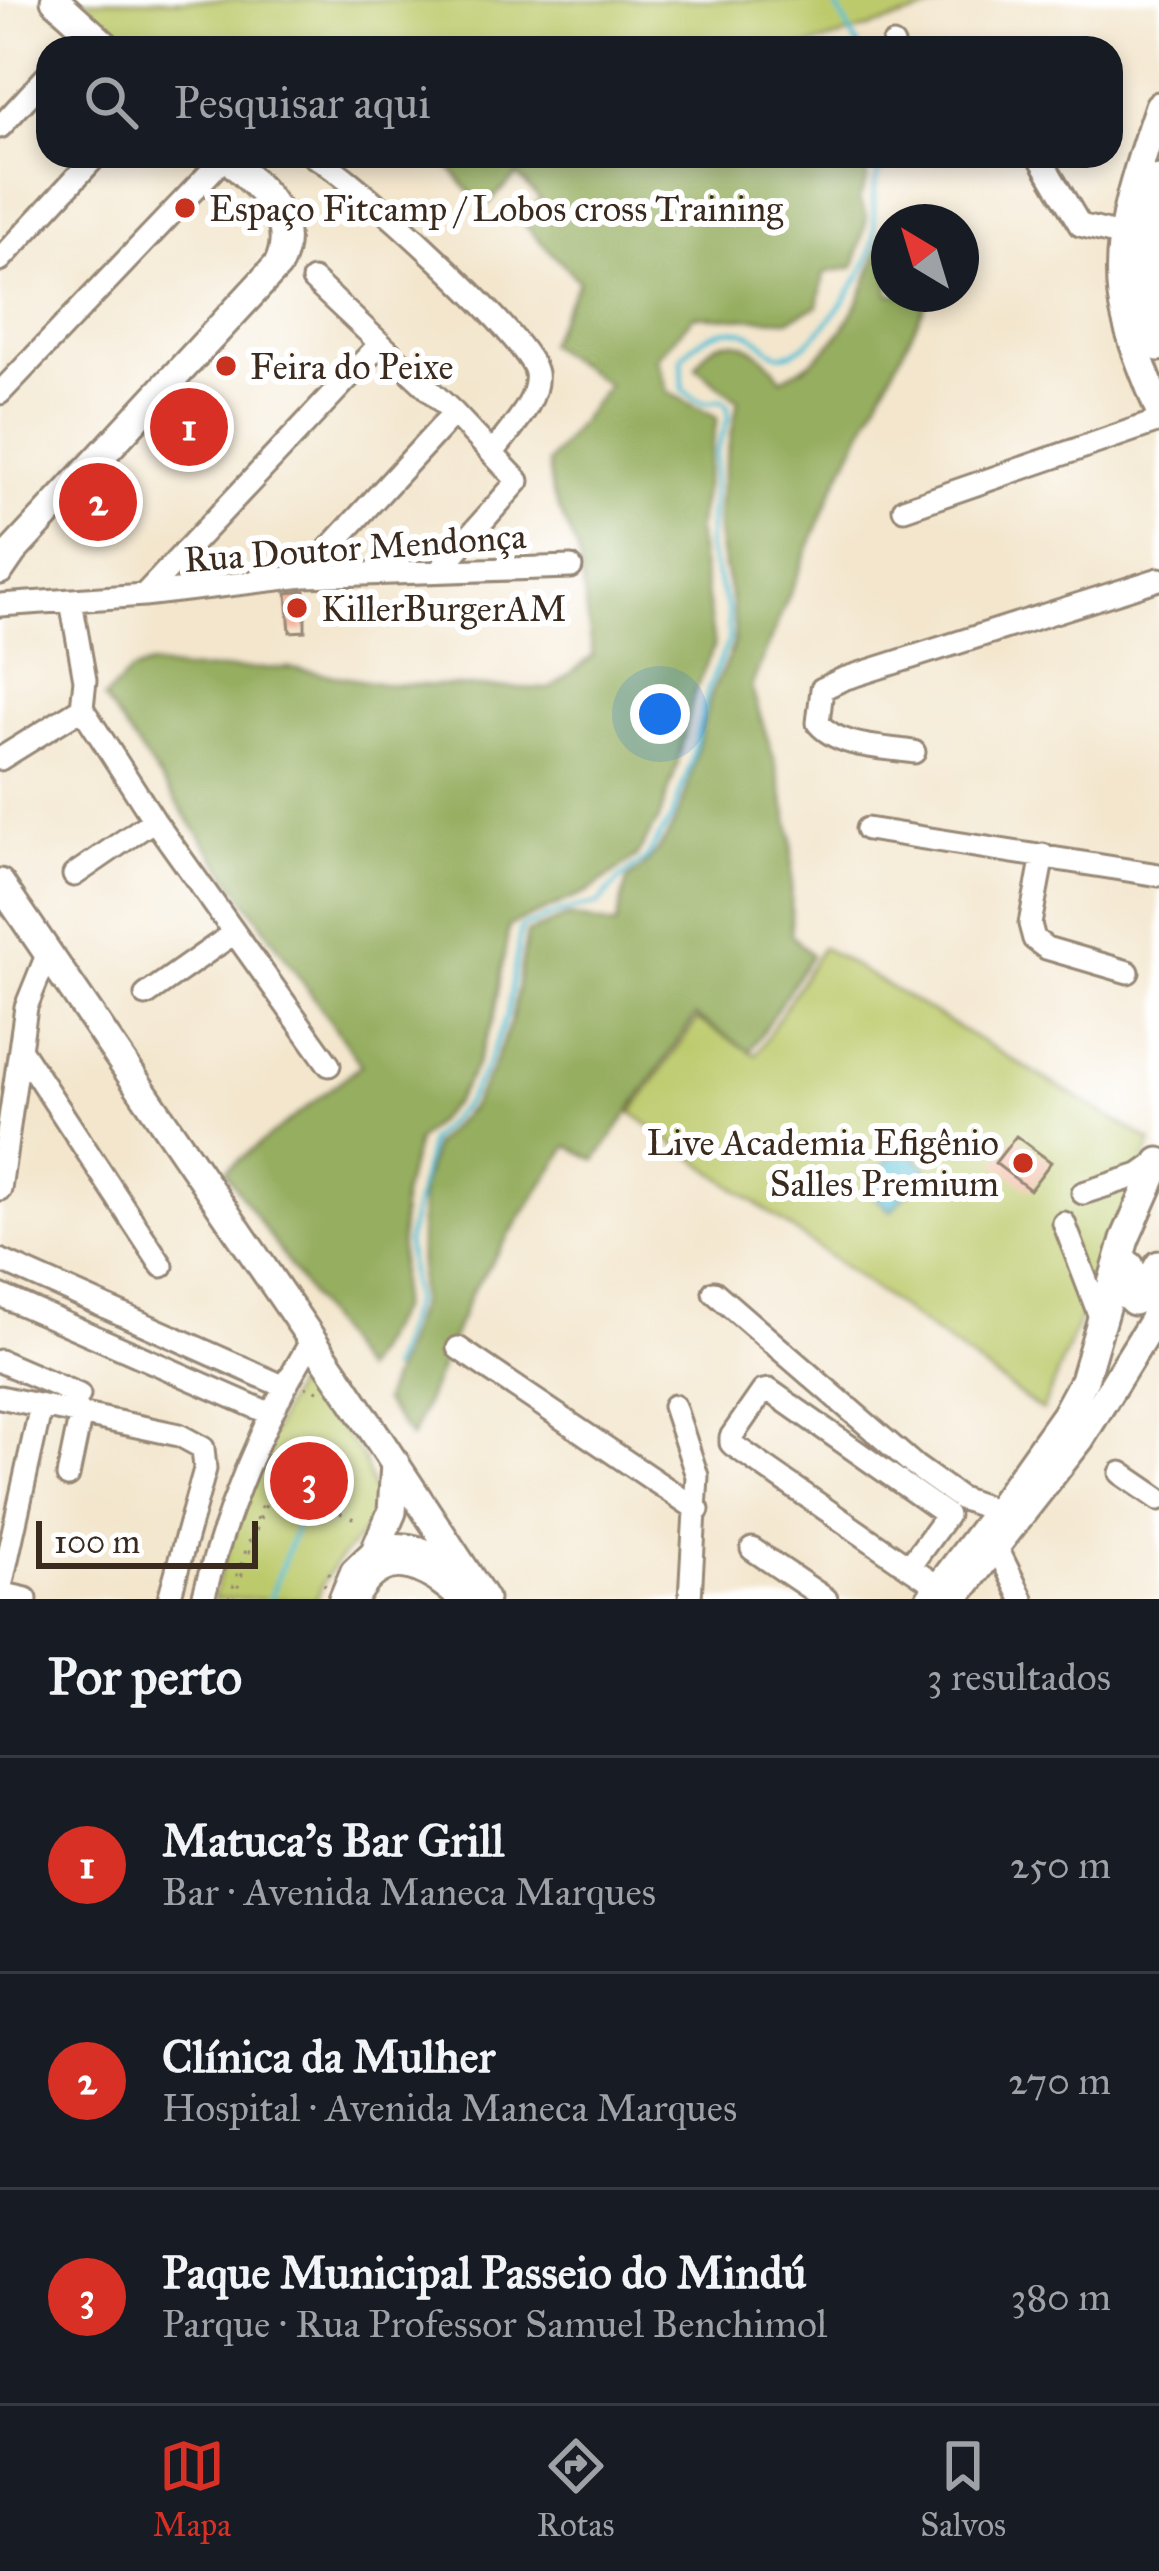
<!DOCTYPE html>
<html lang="pt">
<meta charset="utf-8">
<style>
:root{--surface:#171b24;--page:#20242c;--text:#f1f3f6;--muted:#9ea1a6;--line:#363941;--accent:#d93025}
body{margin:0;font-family:"IM FELL Great Primer",serif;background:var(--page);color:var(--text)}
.compass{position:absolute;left:871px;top:204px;width:108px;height:108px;border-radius:50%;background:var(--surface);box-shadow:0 6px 18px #0003;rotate:322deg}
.scale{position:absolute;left:36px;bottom:30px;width:222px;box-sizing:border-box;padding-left:12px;border:6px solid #3b2a1e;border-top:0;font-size:33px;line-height:42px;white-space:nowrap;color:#3b2a1e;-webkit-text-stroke:9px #fff;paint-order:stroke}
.you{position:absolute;left:660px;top:714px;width:42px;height:42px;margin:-30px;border:9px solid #fff;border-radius:50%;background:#1a73e8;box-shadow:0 0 0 18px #1a73e833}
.badge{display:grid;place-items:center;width:78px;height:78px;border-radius:50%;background:var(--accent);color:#fff;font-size:39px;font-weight:700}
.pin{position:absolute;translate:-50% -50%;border:6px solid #fff;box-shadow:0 3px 12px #0006}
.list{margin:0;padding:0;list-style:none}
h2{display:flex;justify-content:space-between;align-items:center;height:156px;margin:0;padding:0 48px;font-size:51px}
h2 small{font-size:39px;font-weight:400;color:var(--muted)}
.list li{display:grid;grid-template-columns:78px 1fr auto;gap:36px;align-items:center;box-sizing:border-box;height:216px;padding:0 48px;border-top:3px solid var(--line)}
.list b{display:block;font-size:45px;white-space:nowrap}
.list p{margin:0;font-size:39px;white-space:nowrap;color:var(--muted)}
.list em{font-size:39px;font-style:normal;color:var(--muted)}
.icon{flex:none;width:66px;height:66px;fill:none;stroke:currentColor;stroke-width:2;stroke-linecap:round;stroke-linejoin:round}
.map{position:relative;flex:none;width:1159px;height:1599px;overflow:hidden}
.search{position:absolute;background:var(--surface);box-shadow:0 6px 18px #0003;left:36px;right:36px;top:36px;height:132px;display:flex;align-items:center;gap:30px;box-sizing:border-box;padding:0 42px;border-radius:36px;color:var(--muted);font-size:45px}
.sheet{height:804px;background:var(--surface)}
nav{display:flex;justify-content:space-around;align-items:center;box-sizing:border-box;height:168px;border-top:3px solid var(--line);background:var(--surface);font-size:33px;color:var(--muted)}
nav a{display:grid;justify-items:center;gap:6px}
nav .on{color:var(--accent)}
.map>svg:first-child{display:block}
.green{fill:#bdca6c;stroke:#7c7a45;stroke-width:3}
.forest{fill:#96ae60;stroke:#686c3f;stroke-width:3}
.water{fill:#58c1d5;stroke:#4a767a;stroke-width:3}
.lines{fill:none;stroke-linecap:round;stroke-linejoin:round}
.stream{stroke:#58c1d5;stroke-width:4.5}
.building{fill:#f3ad95}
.minor-casing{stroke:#978876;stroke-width:27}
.major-casing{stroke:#978876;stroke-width:33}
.path{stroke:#978876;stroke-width:3;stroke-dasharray:3 9;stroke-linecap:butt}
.minor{stroke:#fff;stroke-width:21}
.major{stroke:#fff;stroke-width:27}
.path-bridge{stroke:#978876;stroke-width:3;stroke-dasharray:3 9;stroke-linecap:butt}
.poi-dot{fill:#c8321e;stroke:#fff;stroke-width:4.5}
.labels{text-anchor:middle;stroke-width:12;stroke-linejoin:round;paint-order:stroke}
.poi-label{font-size:36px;fill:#3b2a1e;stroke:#fff;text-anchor:start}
.street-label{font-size:36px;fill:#3b2a1e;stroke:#fff}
</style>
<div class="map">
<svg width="1159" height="1599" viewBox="0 0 1159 1599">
<rect width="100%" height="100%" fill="#fff"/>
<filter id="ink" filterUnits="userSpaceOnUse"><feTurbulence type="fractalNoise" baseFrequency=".00833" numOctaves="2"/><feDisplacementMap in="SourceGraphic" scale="24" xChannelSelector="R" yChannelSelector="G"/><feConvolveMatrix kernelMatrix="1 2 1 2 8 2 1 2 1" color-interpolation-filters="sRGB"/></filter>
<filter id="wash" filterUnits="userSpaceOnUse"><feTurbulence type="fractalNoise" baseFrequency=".004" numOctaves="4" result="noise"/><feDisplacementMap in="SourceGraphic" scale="48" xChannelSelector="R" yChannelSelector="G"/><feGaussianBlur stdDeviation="2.7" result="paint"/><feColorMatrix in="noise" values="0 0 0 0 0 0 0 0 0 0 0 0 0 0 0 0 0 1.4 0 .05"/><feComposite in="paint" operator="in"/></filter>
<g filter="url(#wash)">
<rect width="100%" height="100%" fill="#f3e6cd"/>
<path class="green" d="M63,0H961L803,48H119Z
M822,947L1152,1142L1042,1411L632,1113L697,1020L756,1055Z
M305,1385L363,1458L378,1507C361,1548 328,1559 317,1599H213L240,1503L293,1387Z"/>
<path class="forest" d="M441,156H864L867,180L859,200L867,218L854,267L824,273L818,306L788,320L694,316L657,357L668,392L717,418L697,531L714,646L694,694L677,766L659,819L636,857L588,892L509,926L493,1020L474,1070L454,1103L417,1141L402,1196L399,1308L362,1372L225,1171L361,1065L104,699L130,672L150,665L183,670L291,668L382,684L550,689L593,656L578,552L552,493L548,463L608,385L547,344L579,281L521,221L540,199L517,175L483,209Z
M889,228V294H931L834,487L751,687L775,762L792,837L791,935L811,955L750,1051L695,1016L596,1160L568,1146L471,1293L411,1438L383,1401L419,1303L421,1192L434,1144L470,1108L491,1071L512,1018L527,933L569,916L616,926L627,880C692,834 690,758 713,690C719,674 732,656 734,639C737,603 720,565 718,529C716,491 732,438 738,400L696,367C720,321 760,345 781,379C847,351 865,292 884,229Z"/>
<path class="water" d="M901,1145L928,1169L891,1211L864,1188Z"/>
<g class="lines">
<path class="stream" d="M833,0L859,48
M390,1370L413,1301L407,1242L430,1140L465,1104L486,1068L507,1015L521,928L568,910L598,904L623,876L646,859L672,817L691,762L708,689L729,640L728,611L708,547L716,454L728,419V405L721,400C704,406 695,400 683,389L682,357C700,336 730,320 756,338C763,342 770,352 778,354C807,363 861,280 869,257C879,229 872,218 874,192C875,181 880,167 884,156
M270,1599L324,1449"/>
</g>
<g id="blocks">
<path class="building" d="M305,591V631L290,632L287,593Z
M1016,1136L1051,1162L1030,1190L995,1163Z"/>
</g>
</g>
<g filter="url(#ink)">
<use href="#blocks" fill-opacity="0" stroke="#978876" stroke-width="3"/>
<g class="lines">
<defs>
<path id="minor" d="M893,45L894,48
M0,127L48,75
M313,156C349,173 531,340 536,373C540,401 508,431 493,453
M1039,156L1080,225L1123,236
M0,260L96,156
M313,280L454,413L518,481L439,571
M0,393L226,156
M904,509L1159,421
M304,576L454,413
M144,595L379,345
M0,605L144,595L304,576L571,567
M82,708L154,820L329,1065
M914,752C884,747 839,748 818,723L822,689L843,679L1159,579
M0,759L82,708L85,680L71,601
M867,829L1159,875
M1043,855L1030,924L1034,939L1046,948L1128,972
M74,875L154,820
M146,995L234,933
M20,1049L162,1266
M0,1189L26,1007L47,955
M1083,1193L1139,1175L1159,1161
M1064,1223L1102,1322
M0,1260L285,1387
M714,1292L915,1466L960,1498L997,1511
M0,1295L271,1414
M458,1348L698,1510
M0,1361L79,1395
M0,1397L179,1435L203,1448L205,1469L169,1599
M674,1406L697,1476L690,1599
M1121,1473L1159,1499
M68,1476L81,1413
M996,1546L1022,1599
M752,1549L826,1599
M909,1567L947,1515L769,1390L763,1391L731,1437V1443L733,1445L909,1567L939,1587
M0,1591L41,1406
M0,1593L26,1599
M203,1599C227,1508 263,1420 312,1340
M340,1599L352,1570L377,1546C410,1541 434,1549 459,1571"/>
<path id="major" d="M55,0L108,48
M1159,106C1139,166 1114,232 1122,296C1127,335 1145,373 1159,410
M1159,179C1142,238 1140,288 1159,347
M0,570L13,551L278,265C301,217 257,187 226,156
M0,883L345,1388L484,1599
M1130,1266L1122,1290L1134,1301L1141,1297L1159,1265
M377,1546L392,1512L395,1463
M354,1599C383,1542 426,1565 463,1599
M930,1599L997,1511L1065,1415L1084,1380L1125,1239L1159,1162
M954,1599L1080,1439L1153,1321L1159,1304"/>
</defs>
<use href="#minor" class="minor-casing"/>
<use href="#major" class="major-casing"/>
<path class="path" d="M305,1388L310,1386L322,1394
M324,1586L332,1567
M229,1599L261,1507L287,1451L280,1436
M234,1599L262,1513L292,1451"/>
<use href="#minor" class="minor"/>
<use href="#major" class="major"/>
<path class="path-bridge" d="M273,1486L357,1520"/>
</g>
</g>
<g class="poi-dot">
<circle cx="185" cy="208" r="12"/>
<circle cx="226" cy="366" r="12"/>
<circle cx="297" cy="608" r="12"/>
<circle cx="1023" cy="1163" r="12"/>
</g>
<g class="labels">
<g class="poi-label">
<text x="209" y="221">Espaço Fitcamp / Lobos cross Training</text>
<text x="250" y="379">Feira do Peixe</text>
<text x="321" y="621">KillerBurgerAM</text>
<text x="999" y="1155" text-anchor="end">Live Academia Efigênio<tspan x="999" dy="41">Salles Premium</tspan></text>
</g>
<g class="street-label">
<text transform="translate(355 547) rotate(-4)" y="13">Rua Doutor Mendonça</text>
</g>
</g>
</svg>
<svg class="compass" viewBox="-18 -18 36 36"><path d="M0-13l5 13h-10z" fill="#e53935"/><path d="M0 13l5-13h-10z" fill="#9ea1a6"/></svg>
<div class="scale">100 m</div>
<div class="you"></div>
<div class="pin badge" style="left:189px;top:427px">1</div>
<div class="pin badge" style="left:98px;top:502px">2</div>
<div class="pin badge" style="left:309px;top:1481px">3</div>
<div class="search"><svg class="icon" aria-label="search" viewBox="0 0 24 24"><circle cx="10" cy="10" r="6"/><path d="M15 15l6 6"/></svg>Pesquisar aqui</div>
</div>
<section class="sheet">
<h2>Por perto<small>3 resultados</small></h2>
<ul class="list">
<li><span class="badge">1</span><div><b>Matuca's Bar Grill</b><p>Bar · Avenida Maneca Marques</p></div><em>250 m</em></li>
<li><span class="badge">2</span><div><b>Clínica da Mulher</b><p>Hospital · Avenida Maneca Marques</p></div><em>270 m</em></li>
<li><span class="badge">3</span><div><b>Paque Municipal Passeio do Mindú</b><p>Parque · Rua Professor Samuel Benchimol</p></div><em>380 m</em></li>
</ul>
</section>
<nav>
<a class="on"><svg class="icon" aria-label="map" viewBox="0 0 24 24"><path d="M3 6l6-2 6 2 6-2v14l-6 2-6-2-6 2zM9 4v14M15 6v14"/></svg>Mapa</a>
<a><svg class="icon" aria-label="directions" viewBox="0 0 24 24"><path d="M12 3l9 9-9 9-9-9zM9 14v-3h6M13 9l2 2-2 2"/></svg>Rotas</a>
<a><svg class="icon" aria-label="saved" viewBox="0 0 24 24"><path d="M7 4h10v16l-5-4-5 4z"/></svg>Salvos</a>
</nav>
